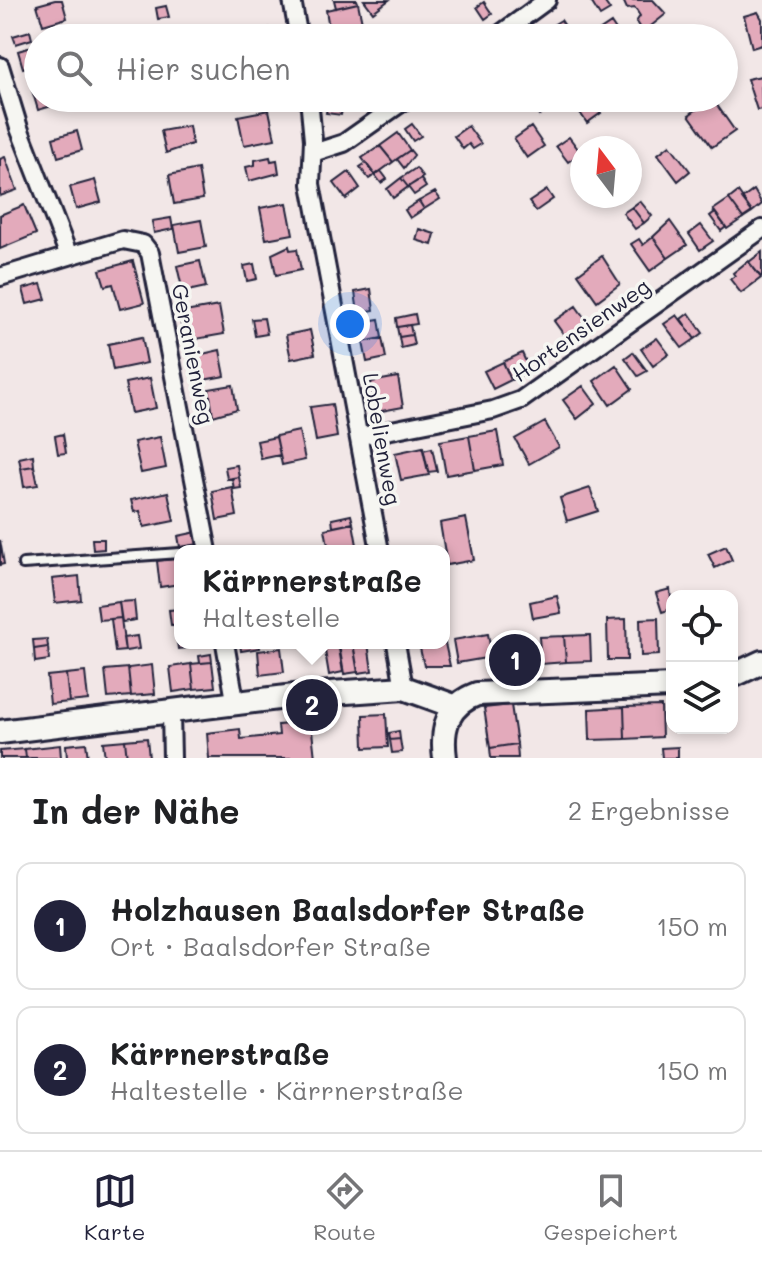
<!DOCTYPE html>
<html lang="de">
<meta charset="utf-8">
<style>
:root{--surface:#fff;--page:#f6f6f6;--text:#202124;--muted:#757577;--line:#e0e0e0;--accent:#22223b}
body{margin:0;font-family:Mali,sans-serif;background:var(--page);color:var(--text)}
.controls{position:absolute;right:24px;bottom:24px;display:grid;overflow:hidden;border-radius:16px;box-shadow:0 4px 12px #0003}
.controls button{width:72px;height:72px;display:grid;place-items:center;padding:0;border:0;border-bottom:2px solid var(--line);background:var(--surface);color:var(--text);font:40px sans-serif}
.compass{position:absolute;left:570px;top:136px;width:72px;height:72px;border-radius:50%;background:var(--surface);box-shadow:0 4px 12px #0003;rotate:344deg}
.you{position:absolute;left:350px;top:324px;width:28px;height:28px;margin:-20px;border:6px solid #fff;border-radius:50%;background:#1a73e8;box-shadow:0 0 0 12px #1a73e833}
.badge{display:grid;place-items:center;width:52px;height:52px;border-radius:50%;background:var(--accent);color:#fff;font-size:26px;font-weight:700}
.pin{position:absolute;translate:-50% -50%;border:4px solid #fff;box-shadow:0 2px 8px #0006}
.popup{position:absolute;left:174px;top:545px;width:276px;height:104px;box-sizing:border-box;display:grid;place-content:center;border-radius:16px;background:var(--surface);filter:drop-shadow(0 2px 6px #0005);font-size:26px;white-space:nowrap;color:var(--muted)}
.popup b{font-size:30px;color:var(--text)}
.popup::after{content:'';position:absolute;left:50%;top:100%;margin-left:-16px;border:16px solid transparent;border-top-color:var(--surface)}
.list{margin:0;padding:0;list-style:none}
h2{display:flex;justify-content:space-between;align-items:center;height:104px;margin:0;padding:0 32px;font-size:34px}
h2 small{font-size:26px;font-weight:400;color:var(--muted)}
.list li{display:grid;grid-template-columns:52px 1fr auto;gap:24px;align-items:center;box-sizing:border-box;height:128px;margin:0 16px 16px;padding:0 16px;border:2px solid var(--line);border-radius:16px}
.list b{display:block;font-size:30px;white-space:nowrap}
.list p{margin:0;font-size:26px;white-space:nowrap;color:var(--muted)}
.list em{font-size:26px;font-style:normal;color:var(--muted)}
.icon{flex:none;width:44px;height:44px;fill:none;stroke:currentColor;stroke-width:2;stroke-linecap:round;stroke-linejoin:round}
.map{position:relative;flex:none;width:762px;height:758px;overflow:hidden}
.search{position:absolute;background:var(--surface);box-shadow:0 4px 12px #0003;left:24px;right:24px;top:24px;height:88px;display:flex;align-items:center;gap:20px;box-sizing:border-box;padding:0 28px;border-radius:44px;color:var(--muted);font-size:30px}
.sheet{height:392px;background:var(--surface)}
nav{display:flex;justify-content:space-around;align-items:center;box-sizing:border-box;height:112px;border-top:2px solid var(--line);background:var(--surface);font-size:22px;color:var(--muted)}
nav a{display:grid;justify-items:center;gap:4px}
nav .on{color:var(--accent)}
.map>svg:first-child{display:block}
.building{fill:#e3aabb;stroke:#22223b;stroke-width:2}
.lines{fill:none;stroke-linecap:round;stroke-linejoin:round}
.lane-casing{stroke:#22223b;stroke-width:14}
.street-casing{stroke:#22223b;stroke-width:22}
.secondary-casing{stroke:#22223b;stroke-width:28}
.lane{stroke:#f6f6f2;stroke-width:8}
.street{stroke:#f6f6f2;stroke-width:16}
.secondary{stroke:#f6f6f2;stroke-width:22}
.labels{text-anchor:middle;stroke-width:7;stroke-linejoin:round;paint-order:stroke}
.street-label{font-size:22px;fill:#22223b;stroke:#f6f6f2}
</style>
<div class="map">
<svg width="762" height="758" viewBox="0 0 762 758">
<rect width="100%" height="100%" fill="#f2e7e7"/>
<filter id="ink" filterUnits="userSpaceOnUse"><feTurbulence type="fractalNoise" baseFrequency=".0125" numOctaves="2"/><feDisplacementMap in="SourceGraphic" scale="16" xChannelSelector="R" yChannelSelector="G"/><feConvolveMatrix kernelMatrix="1 2 1 2 8 2 1 2 1" color-interpolation-filters="sRGB"/></filter>
<g filter="url(#ink)">
<path class="building" d="M55,0H62L67,18L43,25L37,5Z
M334,0H357L358,3L336,8Z
M364,0H389L373,12Z
M590,0H603L610,10L600,16Z
M623,0H653L666,14L646,30H641L636,22L640,16L635,8L627,9Z
M484,2L492,14L485,19L477,7Z
M358,3L363,27L330,34L326,10Z
M166,6L169,17L158,19L156,8Z
M758,12L762,19V45L752,48L744,16Z
M561,20L573,38H544L540,33Z
M611,23L621,38H591L590,37Z
M269,28L271,38H253L252,32Z
M421,28L428,38H406Z
M30,31L32,39L16,44L13,36Z
M38,45V64L23,68L18,51Z
M761,76L762,109L757,110L747,79Z
M38,88V98H60L62,103L38,110L32,90Z
M217,98H244L218,103Z
M329,98H344L341,115L326,113Z
M472,98H493L479,108Z
M526,98H557L560,102L539,116Z
M570,98H591L601,113L587,123Z
M712,98L735,131L712,147L689,115Z
M269,110L275,139L244,145L238,116Z
M412,124L421,136L413,141L405,129Z
M189,126L192,144L166,153L161,131Z
M468,126L481,144L473,149L469,144L463,149L454,136Z
M531,127L544,146L527,158L514,139Z
M77,131L82,150L58,157L53,138Z
M398,133L410,150L393,162L380,146Z
M569,137L581,153L568,162L556,146Z
M670,145L690,171L678,181L658,154Z
M380,146L393,162L375,175L362,158Z
M410,150L414,155L404,168L397,159Z
M5,157L17,190L0,196V159Z
M270,157L271,161L277,160L279,173L249,181L246,167L255,165V160Z
M366,163L375,175L369,179L360,167Z
M416,168L423,177L408,187L401,178Z
M198,169L203,199L174,204L169,175Z
M381,171L387,179L381,183L375,175Z
M349,172L360,188L346,199L334,183Z
M401,178L408,187L393,198L387,189Z
M421,179L426,187L414,195L408,187Z
M95,180L101,202L76,209L70,187Z
M547,190L553,199L536,211L529,202Z
M754,190L762,204L752,212L742,199Z
M435,192L440,199L424,209L419,201Z
M738,192L752,212L743,218L729,199Z
M729,199L743,218L727,229L713,210Z
M419,201L424,209L410,218L405,210Z
M640,201L652,216L644,223L632,207Z
M287,203L293,234L266,239L260,208Z
M24,205L36,234L0,249V215Z
M632,207L644,223L635,229L623,213Z
M715,212L726,227L721,231L710,216Z
M171,218L173,229L154,233L152,221Z
M201,220L206,247L179,252L174,225Z
M670,221L687,245L668,258L653,237Z
M701,225L713,241L700,250L689,234Z
M419,229L435,234L432,245L416,240Z
M653,237L668,258L650,271L631,244L639,239L643,245Z
M289,246L290,250L297,249L301,270L276,275L272,254Z
M762,252V276L761,277L749,262Z
M602,256L620,284L597,301L578,274Z
M133,261L144,303L120,309L113,284L105,286L100,270Z
M200,261L206,287L183,292L177,266Z
M748,261L761,278L741,293L730,279L735,276L733,273Z
M254,264L257,279L247,281L244,266Z
M41,284L46,299L27,304L23,289Z
M371,289L374,310L358,313L355,292Z
M219,306L224,334L184,341L179,313Z
M576,306L588,323L567,339L554,321Z
M689,313L703,333L695,339L681,319Z
M415,314L417,324L397,327L396,318Z
M677,315L695,339L682,348L664,324Z
M264,318L267,334L255,336L252,319Z
M379,319L382,338L363,342L360,322Z
M410,325L412,335L399,337L397,327Z
M310,330L315,354L291,359L286,335Z
M412,335L414,345L401,348L399,337Z
M142,337L147,363L113,370L108,344Z
M382,338L386,358L367,362L363,342Z
M657,338L669,354L653,366L641,349Z
M220,350L225,376L203,380L198,355Z
M633,352L647,371L638,376L625,358Z
M522,353L530,371L511,380L503,362Z
M503,362L511,380L493,389L484,371Z
M616,365L632,389L610,405L594,381Z
M398,377L403,407L376,412L371,382Z
M150,378L156,408L131,413L125,383Z
M233,385L237,409L213,416L209,389Z
M583,386L596,404L577,419L563,400Z
M332,404L337,437L316,441L310,407Z
M545,422L559,447L529,464L515,439Z
M299,431L305,460L282,465L276,436Z
M497,431L503,465L475,470L469,436Z
M63,434L66,453L58,454L55,436Z
M469,436L475,470L446,475L440,441Z
M160,437L166,468L141,473L134,442Z
M276,437L280,455L261,459L257,441Z
M423,447L429,475L401,480L395,453Z
M432,448L437,471L428,472L423,450Z
M33,455L34,466L21,468L19,458Z
M237,465L239,477L227,479L225,467Z
M34,466L38,485L24,487L21,468Z
M239,477L241,488L234,489L232,478Z
M232,487L237,516L217,520L212,491Z
M590,488L598,511L567,521L560,498Z
M168,492L174,521L144,527L140,511L134,512L131,500Z
M351,515L353,523L333,527L332,519Z
M466,518L474,560L447,565L440,523Z
M353,523L357,545L329,551L325,529Z
M197,532L199,544L180,547L178,536Z
M92,539H104V549L93,550Z
M0,540L4,564L0,565Z
M726,546L732,560L715,568L708,554Z
M180,558V584L160,587L157,561Z
M79,576L81,600L55,603L52,579Z
M670,589L672,609L662,612L656,593Z
M557,596L561,613L533,618L530,602Z
M134,601L136,620L122,622L119,602Z
M119,602L121,618L99,620L97,605Z
M180,609V624L171,625L169,610Z
M121,618L125,651L115,652L111,619Z
M658,618L659,655L641,656L640,619Z
M626,619L627,660H608L607,620Z
M180,624V643H188V648L178,649L175,625Z
M488,634L492,657L457,663L453,640Z
M590,635L591,661L566,662L564,636Z
M137,636L139,649L125,651L123,638Z
M564,636L566,662L541,664L539,637Z
M47,639L48,647L34,649L33,640Z
M444,639L450,666H424L419,644L444,643Z
M240,643H259L260,648L241,651Z
M338,643L343,672L329,675L324,645Z
M353,643L358,672L344,674L339,645Z
M368,643L372,671L358,673L353,644Z
M48,647L49,660L35,662L34,649Z
M281,648L284,672L260,675L258,651Z
M521,652L522,667L509,668V653Z
M211,654L212,662L200,663L199,656Z
M212,662L215,687L194,689L191,664Z
M191,664L194,689L173,692L170,667Z
M152,665L155,694L131,696L128,668Z
M128,668L131,696L108,698L105,670Z
M85,672L88,700L69,702L66,674Z
M66,674L69,702L50,704L47,676Z
M511,705L517,744L490,748L484,708Z
M661,706L662,737L625,739L624,707Z
M624,707L625,739L590,740L589,709Z
M386,714L388,747L364,748L363,715Z
M311,722L315,758H209L207,733L240,729L241,739L279,735L278,725Z
M399,731L400,739L390,740L389,733Z
M147,738L149,758H127L125,740Z
M400,739L402,752L392,753L390,740Z
M125,740L127,758H105L103,742Z
M86,743L88,758H67L66,745Z
M517,744L518,758H491L490,748Z
M60,745L61,758H26L25,749Z
M678,747V758H662L661,748Z
M25,749L26,758H0V751Z"/>
<g class="lines">
<defs>
<path id="lane" d="M23,564L180,553"/>
<path id="street" d="M292,0L299,38
M495,38L547,0
M0,66L19,128L69,256L123,240L143,244L150,253L208,551
M309,98L313,140L311,184L380,551
M313,153L344,143L408,98
M0,277L69,256
M361,436L493,410L521,400L762,229
M225,643L236,706
M396,643L404,688
M171,713L172,758"/>
<path id="secondary" d="M732,676L762,662
M0,732L303,695L404,688L454,706
M445,758C441,728 447,705 477,694L672,686"/>
</defs>
<use href="#lane" class="lane-casing"/>
<use href="#street" class="street-casing"/>
<use href="#secondary" class="secondary-casing"/>
<use href="#lane" class="lane"/>
<use href="#street" class="street"/>
<use href="#secondary" class="secondary"/>
</g>
</g>
<g class="labels">
<g class="street-label">
<text transform="translate(581 330) rotate(-35)" y="8">Hortensienweg</text>
<text transform="translate(193 354) rotate(79)" y="8">Geranienweg</text>
<text transform="translate(382 439) rotate(80)" y="8">Lobelienweg</text>
</g>
</g>
</svg>
<div class="controls">
<button><svg class="icon" aria-label="locate" viewBox="0 0 24 24"><circle cx="12" cy="12" r="6"/><path d="M12 2v4M12 18v4M2 12h4M18 12h4"/></svg></button>
<button><svg class="icon" aria-label="layers" viewBox="0 0 24 24"><path d="M12 4l9 5-9 5-9-5zM3 14l9 5 9-5"/></svg></button>
</div>
<svg class="compass" viewBox="-18 -18 36 36"><path d="M0-13l5 13h-10z" fill="#e53935"/><path d="M0 13l5-13h-10z" fill="#757577"/></svg>
<div class="you"></div>
<div class="pin badge" style="left:515px;top:660px">1</div>
<div class="pin badge" style="left:312px;top:705px">2</div>
<div class="popup"><b>Kärrnerstraße</b>Haltestelle</div>
<div class="search"><svg class="icon" aria-label="search" viewBox="0 0 24 24"><circle cx="10" cy="10" r="6"/><path d="M15 15l6 6"/></svg>Hier suchen</div>
</div>
<section class="sheet">
<h2>In der Nähe<small>2 Ergebnisse</small></h2>
<ul class="list">
<li><span class="badge">1</span><div><b>Holzhausen Baalsdorfer Straße</b><p>Ort · Baalsdorfer Straße</p></div><em>150 m</em></li>
<li><span class="badge">2</span><div><b>Kärrnerstraße</b><p>Haltestelle · Kärrnerstraße</p></div><em>150 m</em></li>
</ul>
</section>
<nav>
<a class="on"><svg class="icon" aria-label="map" viewBox="0 0 24 24"><path d="M3 6l6-2 6 2 6-2v14l-6 2-6-2-6 2zM9 4v14M15 6v14"/></svg>Karte</a>
<a><svg class="icon" aria-label="directions" viewBox="0 0 24 24"><path d="M12 3l9 9-9 9-9-9zM9 14v-3h6M13 9l2 2-2 2"/></svg>Route</a>
<a><svg class="icon" aria-label="saved" viewBox="0 0 24 24"><path d="M7 4h10v16l-5-4-5 4z"/></svg>Gespeichert</a>
</nav>
